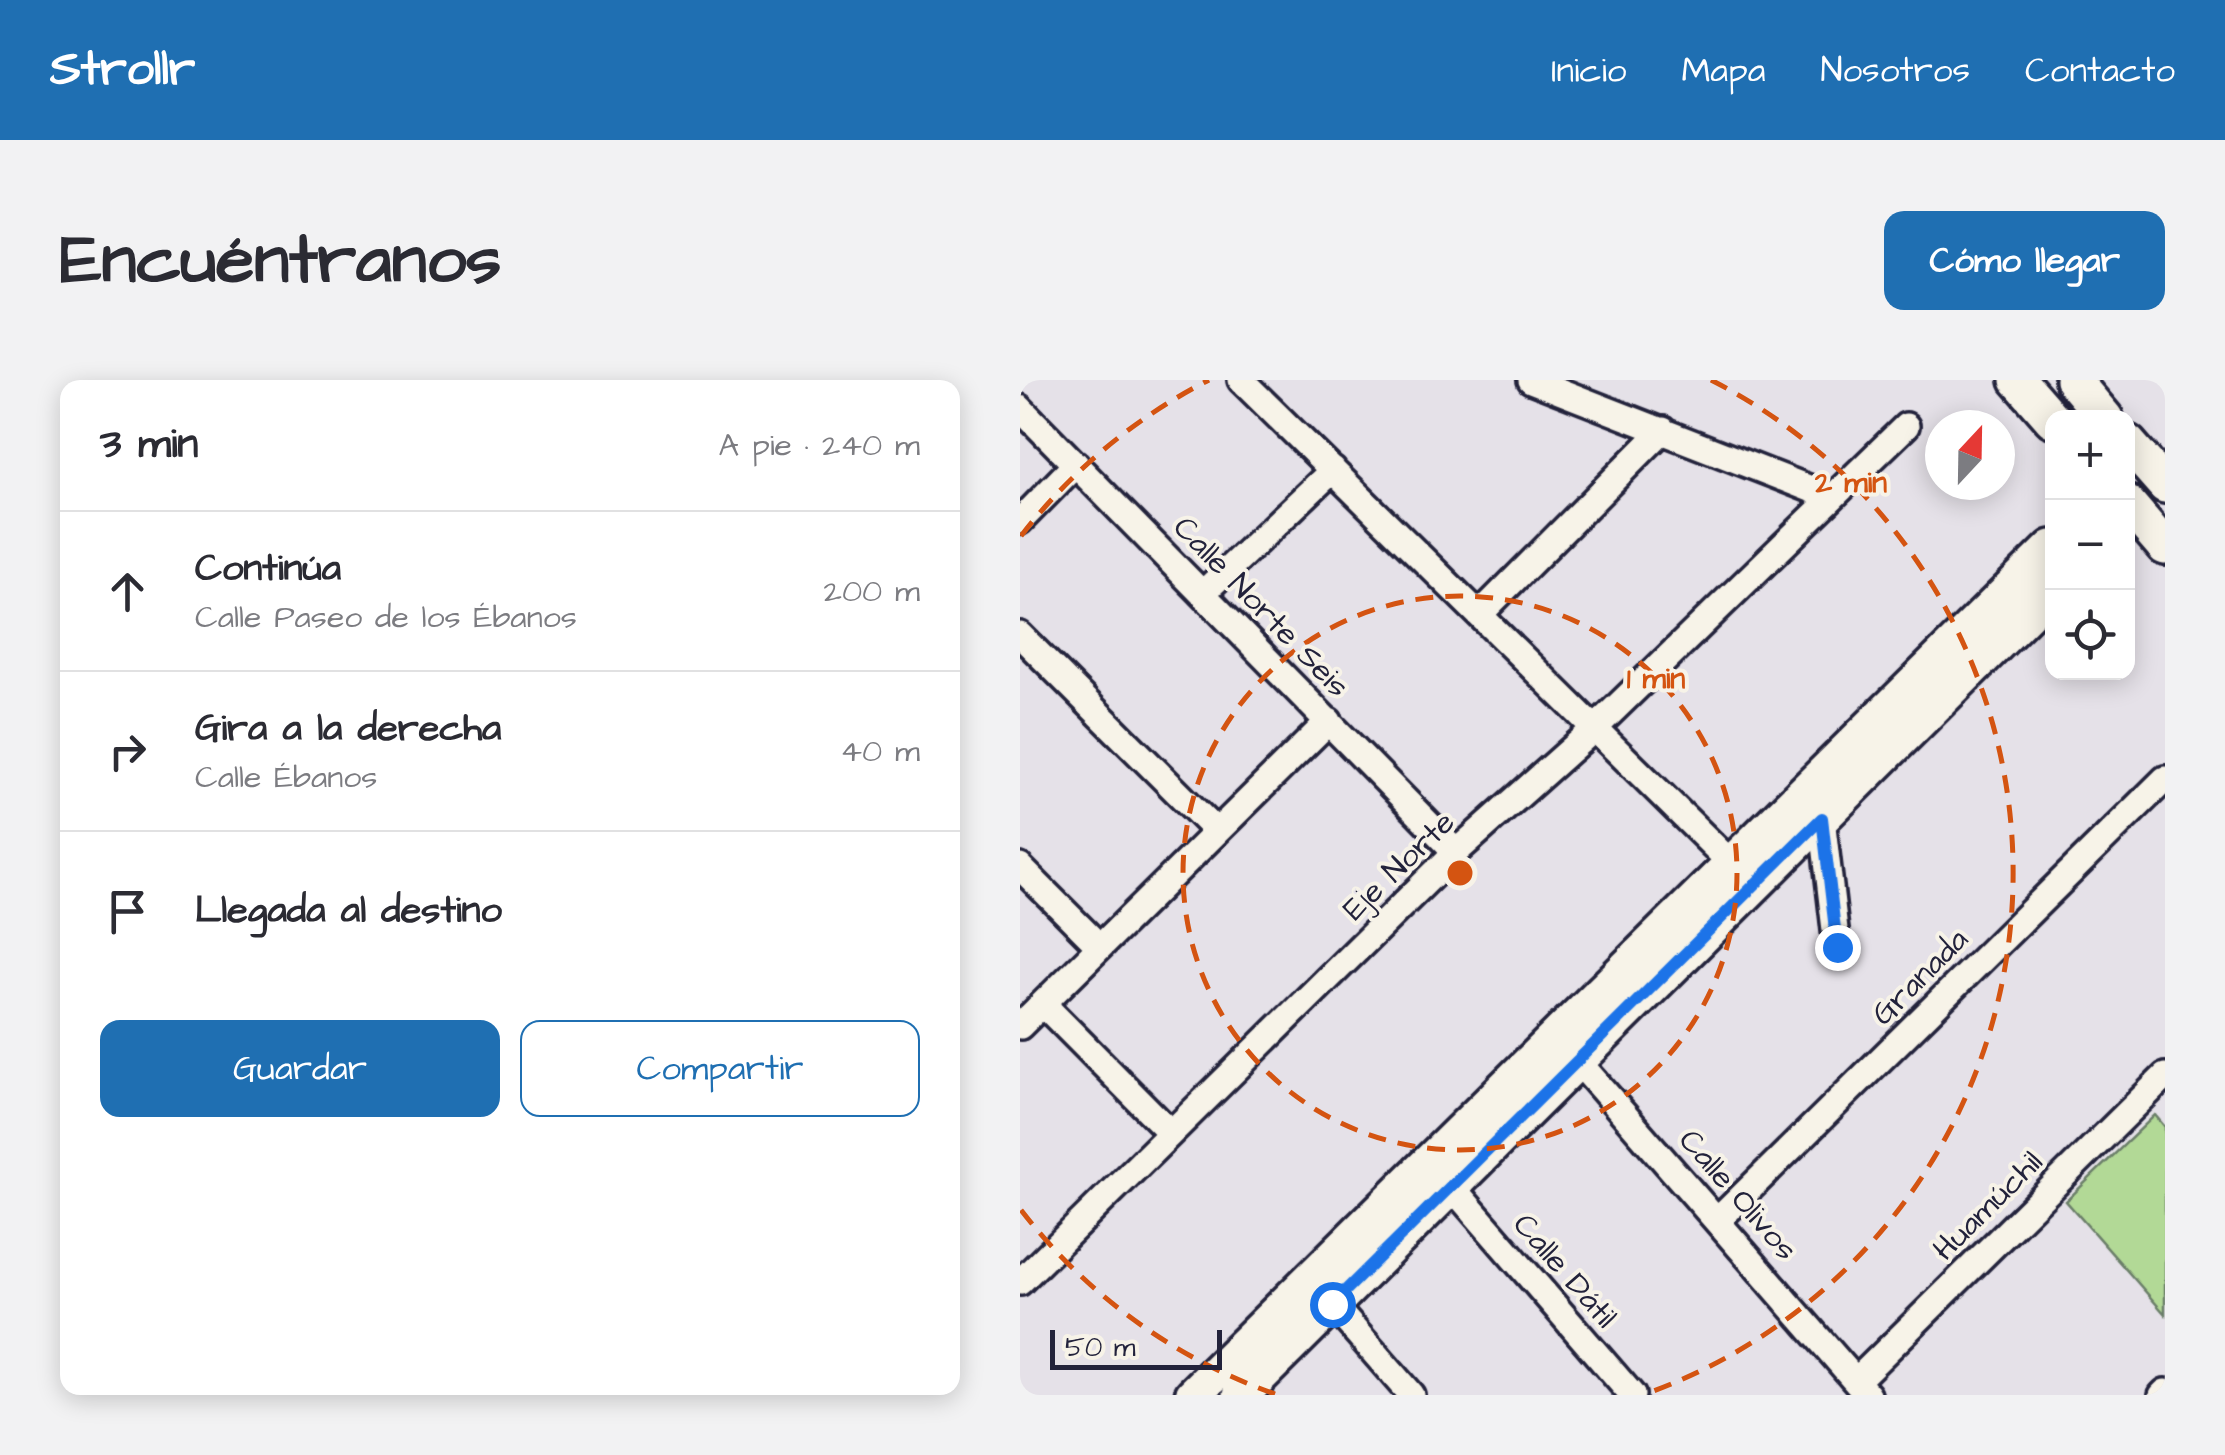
<!DOCTYPE html>
<html lang="es">
<meta charset="utf-8">
<style>
:root{--surface:#fff;--page:#f2f2f3;--text:#2b2b33;--muted:#7c7c81;--line:#e1e1e2;--accent:#1f6fb2}
body{margin:0;font-family:"Architects Daughter",sans-serif;background:var(--page);color:var(--text)}
.controls{position:absolute;right:30px;top:30px;display:grid;overflow:hidden;border-radius:20px;box-shadow:0 5px 25px #0003}
.controls button{width:90px;height:90px;display:grid;place-items:center;padding:0;border:0;border-bottom:2px solid var(--line);background:var(--surface);color:var(--text);font:50px sans-serif}
.compass{position:absolute;left:905px;top:30px;width:90px;height:90px;border-radius:50%;background:var(--surface);box-shadow:0 5px 25px #0003;rotate:22deg}
.scale{position:absolute;left:30px;bottom:25px;width:172px;box-sizing:border-box;padding-left:10px;border:5px solid #22223b;border-top:0;font-size:28px;line-height:35px;white-space:nowrap;color:#22223b;-webkit-text-stroke:8px #f7f3e8;paint-order:stroke}
.stop{position:absolute;width:30px;height:30px;margin:-22px;border:8px solid #1a73e8;border-radius:50%;background:#fff}
.stop.end{background:#1a73e8;border-color:#fff;box-shadow:0 2px 10px #0008}
.list{margin:0;padding:0;list-style:none}
h2{display:flex;justify-content:space-between;align-items:center;height:130px;margin:0;padding:0 40px;font-size:42px}
h2 small{font-size:32px;font-weight:400;color:var(--muted)}
.list li{display:grid;grid-template-columns:65px 1fr auto;gap:30px;align-items:center;box-sizing:border-box;height:160px;padding:0 40px;border-top:2px solid var(--line)}
.list b{display:block;font-size:38px;white-space:nowrap}
.list p{margin:0;font-size:32px;white-space:nowrap;color:var(--muted)}
.list em{font-size:32px;font-style:normal;color:var(--muted)}
.actions{display:flex;gap:20px;padding:30px 40px}
.actions a{flex:1;padding:22px 0;border:2px solid var(--accent);border-radius:20px;text-align:center;font-size:35px;color:var(--accent)}
.actions .main{background:var(--accent);color:#fff}
.icon{flex:none;width:55px;height:55px;fill:none;stroke:currentColor;stroke-width:2;stroke-linecap:round;stroke-linejoin:round}
.map{position:relative;flex:none;width:1145px;height:1015px;overflow:hidden;border-radius:20px}
header{display:flex;align-items:center;gap:60px;box-sizing:border-box;height:140px;padding:0 50px;background:var(--accent);color:#fff}
header strong{font-size:48px}
nav{display:flex;gap:55px;margin-inline-start:auto;font-size:35px}
.intro{display:flex;align-items:center;justify-content:space-between;box-sizing:border-box;height:240px;padding:0 60px}
h1{margin:0;font-size:70px}
.button{padding:25px 45px;border-radius:20px;background:var(--accent);color:#fff;font-size:35px;font-weight:700}
main{display:flex;gap:60px;padding:0 60px}
aside{flex:1;background:var(--surface);border-radius:20px;box-shadow:0 5px 25px #0003}
.map>svg:first-child{display:block}
.green{fill:#b2d996;stroke:#6a7e68;stroke-width:2.5}
.lines{fill:none;stroke-linecap:round;stroke-linejoin:round}
.minor-casing{stroke:#22223b;stroke-width:32}
.secondary-casing{stroke:#22223b;stroke-width:42}
.minor{stroke:#f7f3e8;stroke-width:25}
.secondary{stroke:#f7f3e8;stroke-width:35}
.route{stroke:#1a73e8;stroke-width:12}
.ring{fill:none;stroke:#d45411;stroke-width:5;stroke-dasharray:18 12}
.labels{text-anchor:middle;stroke-width:8;stroke-linejoin:round;paint-order:stroke}
.street-label{font-size:32px;fill:#22223b;stroke:#f7f3e8}
.centre{fill:#d45411;stroke:#f7f3e8;stroke-width:5}
.ring-label{font-size:30px;text-anchor:middle;font-weight:bold;fill:#d45411;stroke:#f7f3e8;stroke-width:8;stroke-linejoin:round;paint-order:stroke}
</style>
<header>
<strong>Strollr</strong>
<nav><a>Inicio</a><a>Mapa</a><a>Nosotros</a><a>Contacto</a></nav>
</header>
<div class="intro"><h1>Encuéntranos</h1><a class="button">Cómo llegar</a></div>
<main>
<aside>
<h2>3 min<small>A pie · 240 m</small></h2>
<ul class="list">
<li><svg class="icon" aria-label="ahead" viewBox="0 0 24 24"><path d="M12 20V5M6 11l6-6 6 6"/></svg><div><b>Continúa</b><p>Calle Paseo de los Ébanos</p></div><em>200 m</em></li>
<li><svg class="icon" aria-label="right" viewBox="0 0 24 24"><path d="M7 20v-9h11M14 6l5 5-5 5"/></svg><div><b>Gira a la derecha</b><p>Calle Ébanos</p></div><em>40 m</em></li>
<li><svg class="icon" aria-label="arrive" viewBox="0 0 24 24"><path d="M6 21V4h12l-3 4 3 4H6"/></svg><div><b>Llegada al destino</b></div></li>
</ul>
<div class="actions"><a class="main">Guardar</a><a>Compartir</a></div>
</aside>
<div class="map">
<svg width="1145" height="1015" viewBox="0 0 1145 1015">
<rect width="100%" height="100%" fill="#e5e1e8"/>
<filter id="ink" filterUnits="userSpaceOnUse"><feTurbulence type="fractalNoise" baseFrequency=".01" numOctaves="2"/><feDisplacementMap in="SourceGraphic" scale="20" xChannelSelector="R" yChannelSelector="G"/><feConvolveMatrix kernelMatrix="1 2 1 2 8 2 1 2 1" color-interpolation-filters="sRGB"/></filter>
<g filter="url(#ink)">
<path class="green" d="M1135,735L1145,747V934L1046,821Z"/>
<g class="lines">
<defs>
<path id="minor" d="M221,0L713,485
M511,0L801,113L805,119
M0,28L436,472
M0,141L56,84
M184,212L313,90
M460,234L643,50
M0,255L196,451
M802,438L817,567
M0,487L80,567
M24,625L151,753
M0,646L309,341
M548,670L848,1015
M432,807L612,1015
M699,839L1145,399
M0,902L436,472L574,349L886,46
M312,924L391,1015
M836,1001L1145,696
M1142,1015L1145,1012"/>
<path id="secondary" d="M998,0L1032,39
M1053,0L1085,38
M1108,63L1145,105
M1108,124L1145,167
M173,1015L1032,168
M221,1015L1032,209"/>
</defs>
<use href="#minor" class="minor-casing"/>
<use href="#secondary" class="secondary-casing"/>
<use href="#minor" class="minor"/>
<use href="#secondary" class="secondary"/>
</g>
</g>
<g class="lines" filter="url(#ink)">
<path class="route" d="M312,924L802,438L817,567"/>
</g>
<g class="ring">
<circle cx="440" cy="493" r="277"/>
<path d="M255 1014A553 553 0 0 1 1 830M1 156A553 553 0 0 1 189 0M691 0A553 553 0 0 1 625 1014"/>
</g>
<g class="labels">
<g class="street-label">
<text transform="translate(242 226) rotate(46)" y="11">Calle Norte Seis</text>
<text transform="translate(378 485) rotate(-44)" y="11">Eje Norte</text>
<text transform="translate(899 596) rotate(-45)" y="11">Granada</text>
<text transform="translate(719 814) rotate(49)" y="11">Calle Olivos</text>
<text transform="translate(967 825) rotate(-45)" y="11">Huamúchil</text>
<text transform="translate(546 890) rotate(49)" y="11">Calle Dátil</text>
</g>
</g>
<circle cx="440" cy="493" r="15" class="centre"/>
<g class="ring-label">
<text x="831" y="112">2 min</text>
<text x="636" y="308">1 min</text>
</g>
</svg>
<div class="controls">
<button>+</button>
<button>−</button>
<button><svg class="icon" aria-label="locate" viewBox="0 0 24 24"><circle cx="12" cy="12" r="6"/><path d="M12 2v4M12 18v4M2 12h4M18 12h4"/></svg></button>
</div>
<svg class="compass" viewBox="-18 -18 36 36"><path d="M0-13l5 13h-10z" fill="#e53935"/><path d="M0 13l5-13h-10z" fill="#7c7c81"/></svg>
<div class="scale">50 m</div>
<div class="stop" style="left:312px;top:924px"></div>
<div class="stop end" style="left:817px;top:567px"></div>
</div>
</main>
